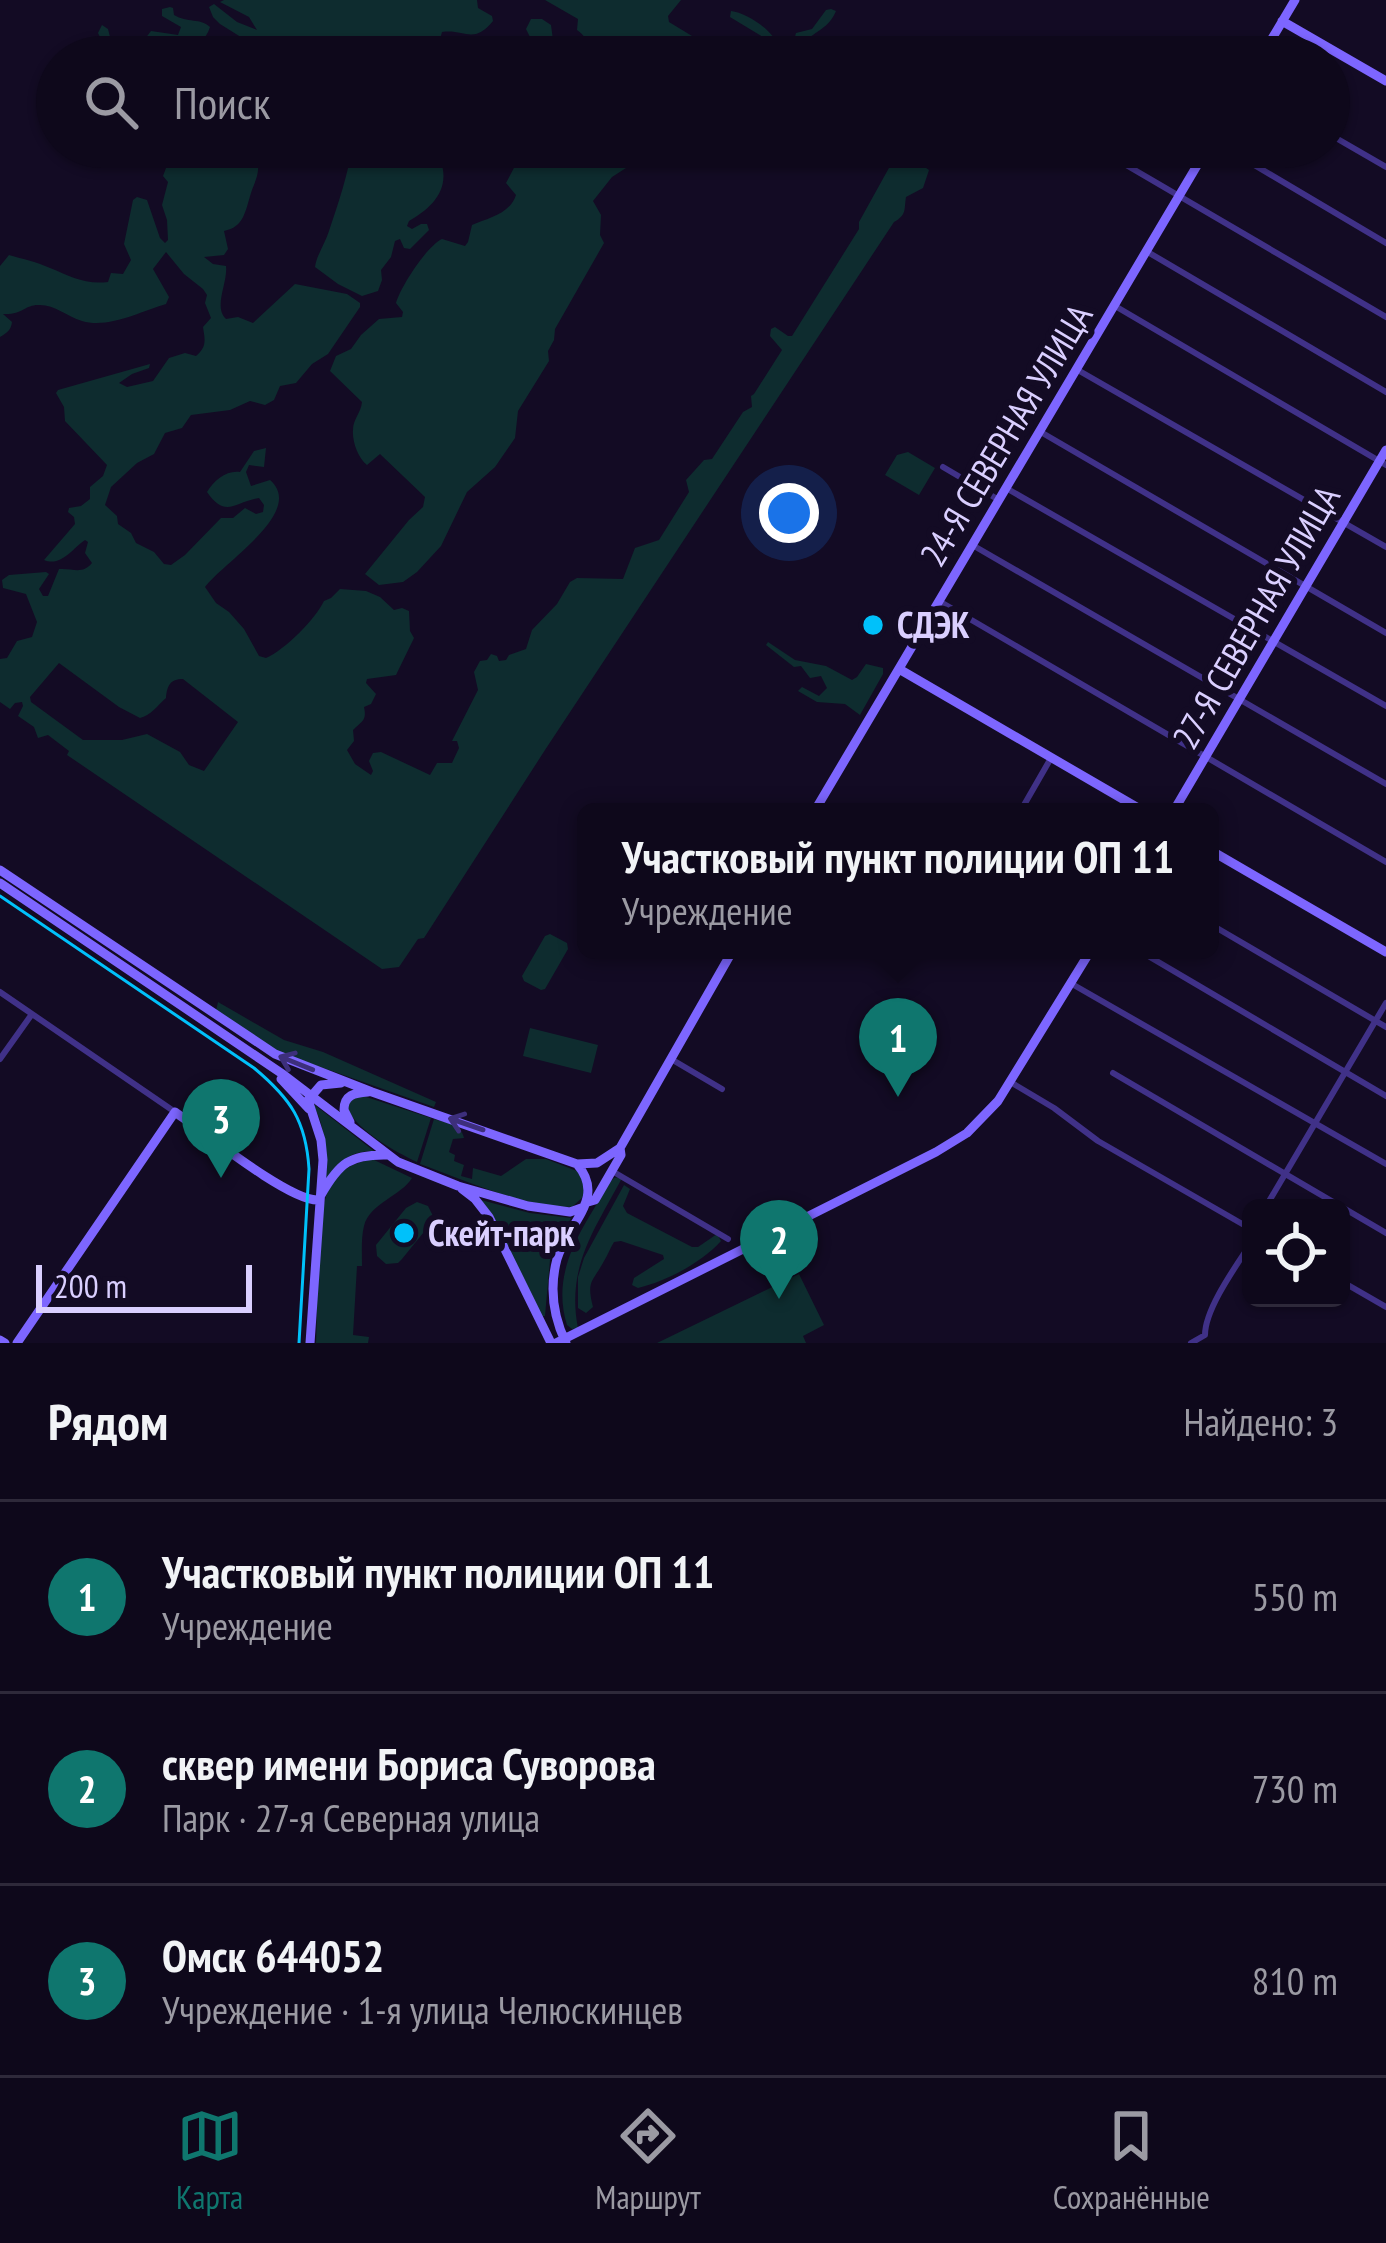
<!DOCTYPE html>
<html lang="ru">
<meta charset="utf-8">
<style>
:root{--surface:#0e081b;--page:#171124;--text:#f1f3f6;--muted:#9b9aa3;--line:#2e293a;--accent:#0f766e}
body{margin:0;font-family:"PT Sans Narrow",sans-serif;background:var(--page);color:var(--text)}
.controls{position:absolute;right:36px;bottom:36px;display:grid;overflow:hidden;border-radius:18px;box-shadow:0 3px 9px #0004}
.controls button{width:108px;height:108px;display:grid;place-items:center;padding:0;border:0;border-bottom:3px solid var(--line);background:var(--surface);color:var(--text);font:60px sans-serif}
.scale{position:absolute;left:36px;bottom:30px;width:216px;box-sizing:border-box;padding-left:12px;border:6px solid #dacfff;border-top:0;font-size:33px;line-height:42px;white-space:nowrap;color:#dacfff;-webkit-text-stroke:9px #130b24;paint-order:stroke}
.you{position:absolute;left:789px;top:513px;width:42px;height:42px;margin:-30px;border:9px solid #fff;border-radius:50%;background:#1a73e8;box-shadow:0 0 0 18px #1a73e833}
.badge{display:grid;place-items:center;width:78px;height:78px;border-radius:50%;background:var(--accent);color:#fff;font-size:39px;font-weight:700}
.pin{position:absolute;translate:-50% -99px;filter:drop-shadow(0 3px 6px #0008)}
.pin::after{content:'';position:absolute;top:63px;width:42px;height:36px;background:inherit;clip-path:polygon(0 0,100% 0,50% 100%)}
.popup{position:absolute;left:577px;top:803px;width:642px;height:156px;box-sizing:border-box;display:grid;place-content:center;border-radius:18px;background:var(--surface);filter:drop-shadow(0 3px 9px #0005);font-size:39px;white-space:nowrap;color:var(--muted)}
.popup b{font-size:45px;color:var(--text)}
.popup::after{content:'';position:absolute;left:50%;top:100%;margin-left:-24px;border:24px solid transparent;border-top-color:var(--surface)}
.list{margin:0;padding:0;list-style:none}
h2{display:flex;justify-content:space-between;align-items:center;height:156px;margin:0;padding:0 48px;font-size:51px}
h2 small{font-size:39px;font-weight:400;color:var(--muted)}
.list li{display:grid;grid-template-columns:78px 1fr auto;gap:36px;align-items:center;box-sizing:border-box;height:192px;padding:0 48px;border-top:3px solid var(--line)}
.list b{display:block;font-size:45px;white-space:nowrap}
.list p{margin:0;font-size:39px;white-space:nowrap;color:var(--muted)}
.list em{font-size:39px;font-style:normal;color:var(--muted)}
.icon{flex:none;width:66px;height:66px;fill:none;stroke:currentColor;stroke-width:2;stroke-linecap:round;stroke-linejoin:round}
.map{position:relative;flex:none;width:1386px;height:1343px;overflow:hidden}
.search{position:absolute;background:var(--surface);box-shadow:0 3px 9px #0004;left:36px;right:36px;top:36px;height:132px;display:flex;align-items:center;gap:30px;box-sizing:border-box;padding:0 42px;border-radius:66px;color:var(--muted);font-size:45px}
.sheet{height:732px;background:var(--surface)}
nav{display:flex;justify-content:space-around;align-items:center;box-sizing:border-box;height:168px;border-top:3px solid var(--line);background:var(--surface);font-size:33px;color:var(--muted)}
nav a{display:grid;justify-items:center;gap:6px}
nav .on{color:var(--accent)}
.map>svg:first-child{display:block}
.green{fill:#0e2c2f;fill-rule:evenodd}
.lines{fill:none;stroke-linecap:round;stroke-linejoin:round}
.street{stroke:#403188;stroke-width:6}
.secondary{stroke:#7d66ff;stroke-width:9}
.tram{stroke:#00c1fa;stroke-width:3}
.oneway{stroke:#3d2f7c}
.poi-dot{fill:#00c1fa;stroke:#130b24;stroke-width:4.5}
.labels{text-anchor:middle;stroke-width:12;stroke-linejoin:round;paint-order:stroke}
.street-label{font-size:36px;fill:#dacfff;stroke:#130b24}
.poi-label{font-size:36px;font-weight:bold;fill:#dacfff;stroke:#130b24;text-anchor:start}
</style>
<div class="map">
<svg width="1386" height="1343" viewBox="0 0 1386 1343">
<rect width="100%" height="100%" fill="#130b24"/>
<path class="green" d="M224,0H477L478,8L492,16L493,21C473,45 466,29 442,32L435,57L271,56L220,24L213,17L209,7L214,4L237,22L257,30L249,17L220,2Z
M545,0H681L668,16L669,22L715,50L718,57L695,54L686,57H583C589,45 588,38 577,30L578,19Z
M170,7L173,8L174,15C187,23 201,18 210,27C206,40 197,43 194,57H110L98,33L102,25L108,29L112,45L122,51L141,44L151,31L178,35L181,27L162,16V9Z
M831,9L836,11C829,28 816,31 804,42C800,46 797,52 793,57H775L769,53L763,37L730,17L731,11C747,13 773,30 778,46L783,48L793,44L796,33L812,29L826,10Z
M531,19H542L551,25L553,40L563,57H532L533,43L526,29Z
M174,147H247L235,160L238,163L250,161L258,163C259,176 255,181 251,193C245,212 244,227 224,231L228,249L224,255L204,257L213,264L226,266C228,283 213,307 226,319L238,317L253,323L295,284L347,294L360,303V307L328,354L312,364L296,383L280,386L274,400L265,405L250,401L230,410L191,415L182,428L165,433L154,454L137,463L111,487L105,505L117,516L118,524L131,533L136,543L154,552L164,564L171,565L185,555L221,518H233L245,508L256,514L263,512L264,505L259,498C234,502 226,519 207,492C214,480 227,470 240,472L254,451L266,448L264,467L249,465L246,472L251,486L270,480C306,511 224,562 205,587L216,603L229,612L244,629L259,656L266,658C285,650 316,618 324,601L331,598L340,589L366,591L380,597L394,610L402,608L409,611L410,631L414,638L396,675L367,679L366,683L376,694L371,704L364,707C367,721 362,721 353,730L354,741L347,750L355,764L371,775L373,771L369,761L373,753L381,752L430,775L437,763H452L459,748L457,741H452L478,690L474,672L480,661L487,660L491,654L497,656L499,661L506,660L509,655L526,649L532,630L557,604L570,582L577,578L623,579L635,548L659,540L689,492L686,480L704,460L712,459L743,412L752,407L751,396L754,394L782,350L770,336L771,329L775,327L788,336H792L859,229V222L895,157L905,147H934L919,163L929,170L923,188L906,197C904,209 907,215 894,222L545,750L424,938L418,939L399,967L382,969L67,755L69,751L48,735L38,738L34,727L18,716L23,706L22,702L15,703L10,709L0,702V659L7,658L17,641L32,637L37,622L26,594L3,588L2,580L9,575L46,572L49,574L39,589L43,596H48L59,569C73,568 82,575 92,563L85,553L88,542L85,540C72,549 61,567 44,560L75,524L74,517L68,512L69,508L81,506L90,499V487L103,476L107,465L65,421L64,407L56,393L58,390L150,364L149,368L132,374L119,383L127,387L153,381L169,358L185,353L196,356C207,347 205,340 203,327L211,318L205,303L207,295L203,289L184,274L166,252L153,269L169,297L166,304C141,311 109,329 82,321C66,316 54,304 38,305C25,305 22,315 3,314L12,322C11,330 7,333 0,337V266L9,255C23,259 37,262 50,268C70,276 85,285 108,282L111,273L123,274L131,260L124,244L133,200L137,197L147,200L160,238L165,243L168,240L167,220L162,205L168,182L163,176ZM59,663L119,707L140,718C150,716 158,705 166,698C167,686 170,679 183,679L238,722L204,771L189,765L180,752L147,734L122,740H83L31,702L30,697Z
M352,147H436C437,153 440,159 442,165C449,192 430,209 409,221L407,226L412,229L421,224H427L429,230L410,249L404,248L400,239L395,241L391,257L381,270L382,280L378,291L362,296L338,284L315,267C317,254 325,244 329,231C338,204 348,175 352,147Z
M489,147H644V158L633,159L632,152L627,150L622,158L626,168L612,177L593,201L601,215L600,235L604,243L555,329L554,340L548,351L549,361L518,411L515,438L495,467L467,492L441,546L417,572L403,582L379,585L365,574L409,520L423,507L425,497L380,454L367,465C358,458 352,441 353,430C353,419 361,413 362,402L330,371L336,356L351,349L361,335L379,319L402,317L403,312L396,303C401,286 427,246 442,239L465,246L468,242L472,225C488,218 510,214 516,195L506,183L516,164L509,156Z
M908,452L935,468L919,495L885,475L897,455Z
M768,642L795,660L826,666L852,680L857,677L866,664L883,668V674L860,715L845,704L817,702L798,691L802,687L819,696L827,688L821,676L810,678L801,666L794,667L766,645Z
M550,934L567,943L568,949L545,989L541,990L524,981L522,976L545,936Z
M218,1002L284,1040L323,1052L436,1102L434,1107L281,1053L216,1011Z
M530,1028L598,1045L591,1073L523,1056Z
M360,1095L431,1118L417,1162C392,1150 360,1132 346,1108L347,1103Z
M311,1102L374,1151C350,1150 334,1164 325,1185C325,1157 328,1126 311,1102Z
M434,1119C446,1123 461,1124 464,1138L453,1139L449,1152L455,1155L454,1161L464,1165L461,1176L472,1179L473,1168L501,1176L526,1159H546L577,1171L584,1180V1196L572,1207C519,1206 468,1181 420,1164Z
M372,1159L412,1178C401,1196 370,1203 364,1226C361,1238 362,1253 362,1266H357L353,1335L369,1337L368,1343H316C318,1306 315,1221 328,1191C336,1171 353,1163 372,1159Z
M620,1177L622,1178C595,1229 566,1267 578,1328L572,1329L567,1325C550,1270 583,1228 610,1182L614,1178Z
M624,1185L630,1189L623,1206L627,1213L692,1247H698L717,1234L721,1241C701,1263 667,1281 638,1288L632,1285L634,1278L664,1259L663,1255L621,1241L614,1242C610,1248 608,1255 604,1261C593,1282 586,1280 593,1307L586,1313L578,1308V1277L584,1258Z
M481,1200L530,1213L571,1218L550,1260L545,1316H542Z
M417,1202L428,1206L433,1216L432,1222L402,1259L398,1263L386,1264L377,1256L376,1245L406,1208Z
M799,1274L824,1325L803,1336L806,1343H657Z"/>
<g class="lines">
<path class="street" d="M1329,134L1386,167
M1224,147L1386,243
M1121,162L1386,317
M1146,251L1386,392
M1115,306L1386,465
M1076,369L1386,547
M1039,431L1386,633
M943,467L999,500
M1006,488L1386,706
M974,546L1386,784
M939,601L1386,862
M1020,812L1051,758
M1210,924L1386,1027
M1138,950L1386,1096
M1072,984L1386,1164
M0,992L175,1112
M0,1059L32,1014
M671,1059L722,1089
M1113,1073L1386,1233
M1012,1083L1054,1108L1098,1141L1251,1229
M612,1171L728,1239
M1265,1208L1386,1003
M1341,1281L1386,1307
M1191,1343L1205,1335C1205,1309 1236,1266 1251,1243"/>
<path class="secondary" d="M1282,21L1386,81
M1261,57L1295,0
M899,669L1145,812
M814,812L1208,147
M1173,812L1386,450
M1210,850L1386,952
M0,870L275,1054L372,1092L577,1164C607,1199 567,1224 557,1259C549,1289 553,1316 566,1343
M0,883L284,1075L398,1162L458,1186L528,1206L570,1212L584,1207
M281,1079L309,1109
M350,1122L344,1110C344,1095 354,1093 368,1092
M577,1164L597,1163L620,1148
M462,1189L475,1199L489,1217L551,1343
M321,1195C339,1163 350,1154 388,1155
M588,1202L595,1200L621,1155L620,1148L733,950
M0,1340L5,1343
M17,1343L175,1112C204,1132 289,1201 318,1200
M310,1343L323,1160L321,1140L308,1100L321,1085L341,1083
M556,1343L936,1152L967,1133L998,1101L1091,950"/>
<path class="tram" d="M0,896L254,1068C291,1099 306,1121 309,1169L299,1343"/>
</g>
<defs><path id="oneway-shaft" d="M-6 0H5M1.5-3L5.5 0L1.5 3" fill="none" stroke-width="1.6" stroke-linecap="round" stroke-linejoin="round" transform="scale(3)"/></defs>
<g class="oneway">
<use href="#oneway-shaft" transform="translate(296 1063) rotate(-158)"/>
<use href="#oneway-shaft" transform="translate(466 1124) rotate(-161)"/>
</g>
<g class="poi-dot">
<circle cx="873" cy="625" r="12"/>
<circle cx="404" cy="1233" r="12"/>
</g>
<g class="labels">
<g class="street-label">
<text transform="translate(1006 435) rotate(-59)" y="13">24-Я СЕВЕРНАЯ УЛИЦА</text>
<text transform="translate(1256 617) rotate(-60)" y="13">27-Я СЕВЕРНАЯ УЛИЦА</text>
</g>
<g class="poi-label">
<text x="897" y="638">СДЭК</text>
<text x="428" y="1246">Скейт-парк</text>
</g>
</g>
</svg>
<div class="controls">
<button><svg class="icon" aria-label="locate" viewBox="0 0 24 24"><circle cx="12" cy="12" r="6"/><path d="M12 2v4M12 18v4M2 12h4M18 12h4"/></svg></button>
</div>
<div class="scale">200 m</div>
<div class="you"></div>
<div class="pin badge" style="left:898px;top:1097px">1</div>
<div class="popup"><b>Участковый пункт полиции ОП 11</b>Учреждение</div>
<div class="pin badge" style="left:779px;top:1299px">2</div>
<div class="pin badge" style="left:221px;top:1178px">3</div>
<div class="search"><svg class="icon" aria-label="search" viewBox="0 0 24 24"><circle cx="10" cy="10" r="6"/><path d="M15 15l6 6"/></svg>Поиск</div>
</div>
<section class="sheet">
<h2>Рядом<small>Найдено: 3</small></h2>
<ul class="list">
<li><span class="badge">1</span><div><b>Участковый пункт полиции ОП 11</b><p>Учреждение</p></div><em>550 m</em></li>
<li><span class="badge">2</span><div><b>сквер имени Бориса Суворова</b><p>Парк · 27-я Северная улица</p></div><em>730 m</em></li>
<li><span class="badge">3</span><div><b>Омск 644052</b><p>Учреждение · 1-я улица Челюскинцев</p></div><em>810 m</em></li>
</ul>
</section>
<nav>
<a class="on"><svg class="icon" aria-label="map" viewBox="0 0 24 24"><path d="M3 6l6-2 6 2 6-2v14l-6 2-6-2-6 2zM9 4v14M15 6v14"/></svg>Карта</a>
<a><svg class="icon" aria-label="directions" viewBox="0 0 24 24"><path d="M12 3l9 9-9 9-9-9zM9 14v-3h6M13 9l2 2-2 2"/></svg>Маршрут</a>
<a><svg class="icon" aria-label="saved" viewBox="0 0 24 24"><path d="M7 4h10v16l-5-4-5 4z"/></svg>Сохранённые</a>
</nav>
